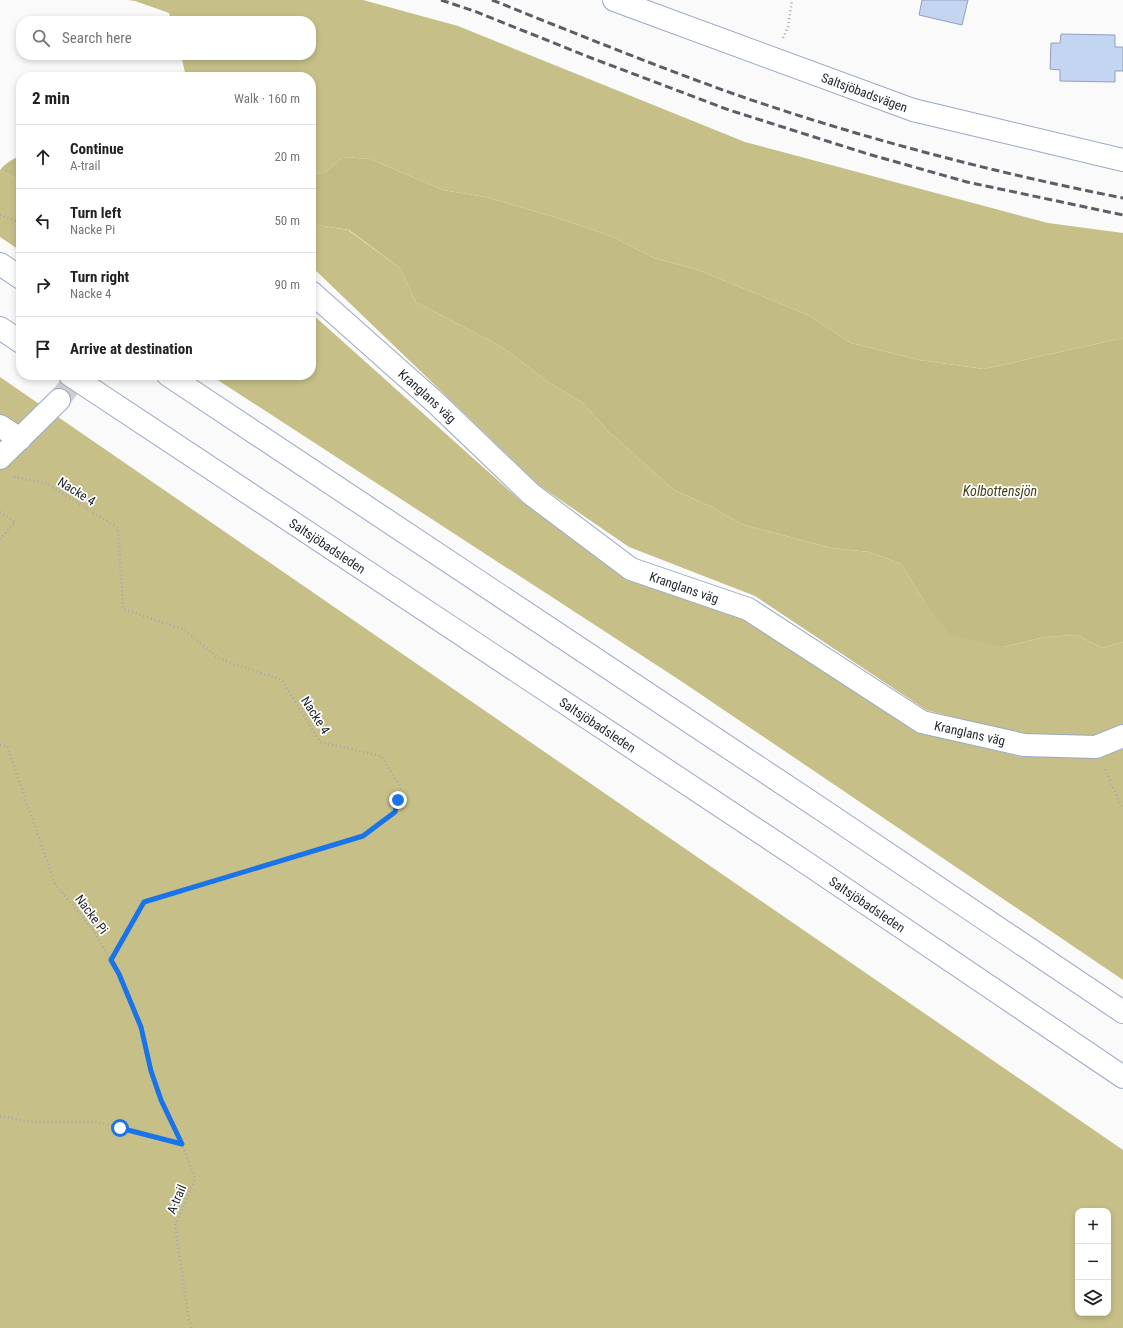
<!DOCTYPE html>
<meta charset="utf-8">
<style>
:root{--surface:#fff;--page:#f6f6f6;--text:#222;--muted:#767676;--line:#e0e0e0}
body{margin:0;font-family:"Roboto Condensed",sans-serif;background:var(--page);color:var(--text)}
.controls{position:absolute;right:12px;bottom:12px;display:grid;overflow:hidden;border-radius:8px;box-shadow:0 2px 6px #0003}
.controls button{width:36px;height:36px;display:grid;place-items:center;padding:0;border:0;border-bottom:1px solid var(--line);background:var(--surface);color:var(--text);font:20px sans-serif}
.stop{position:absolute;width:12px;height:12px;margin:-9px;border:3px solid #1a73e8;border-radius:50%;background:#fff}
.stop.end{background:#1a73e8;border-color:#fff;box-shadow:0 1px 4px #0008}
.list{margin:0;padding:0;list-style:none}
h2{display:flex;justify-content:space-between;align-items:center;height:52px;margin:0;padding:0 16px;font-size:17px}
h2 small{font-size:13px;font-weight:400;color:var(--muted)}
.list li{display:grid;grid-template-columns:26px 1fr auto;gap:12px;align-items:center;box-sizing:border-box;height:64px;padding:0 16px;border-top:1px solid var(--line)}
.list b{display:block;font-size:15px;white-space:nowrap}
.list p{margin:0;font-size:13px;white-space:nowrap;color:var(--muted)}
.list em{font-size:13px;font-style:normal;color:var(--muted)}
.icon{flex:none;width:22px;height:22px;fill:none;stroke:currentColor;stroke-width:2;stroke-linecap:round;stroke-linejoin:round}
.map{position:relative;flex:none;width:1123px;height:1328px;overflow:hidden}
.search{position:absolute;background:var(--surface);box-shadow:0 2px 6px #0003;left:16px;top:16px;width:300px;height:44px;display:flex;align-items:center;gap:10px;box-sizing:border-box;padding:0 14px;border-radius:16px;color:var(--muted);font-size:15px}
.panel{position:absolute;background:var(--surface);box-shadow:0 2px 6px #0003;left:16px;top:72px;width:300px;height:308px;border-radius:16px}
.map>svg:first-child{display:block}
.forest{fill:#c6c088;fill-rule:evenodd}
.water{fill:#c2bc84}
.building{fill:#c4d5f1;stroke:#91a1bb}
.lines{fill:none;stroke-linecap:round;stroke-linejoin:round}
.minor-tunnel{stroke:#cecfd1;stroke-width:22;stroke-dasharray:22 11;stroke-linecap:butt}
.minor-casing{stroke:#99a9c4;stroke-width:24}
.highway-casing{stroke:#99a9c4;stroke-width:24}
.path{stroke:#a5a8ac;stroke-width:2.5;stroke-dasharray:1 3;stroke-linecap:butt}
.minor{stroke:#fff;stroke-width:22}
.highway{stroke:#fff;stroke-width:22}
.rail{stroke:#5a5e66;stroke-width:3;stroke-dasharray:8 4;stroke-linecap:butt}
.route{stroke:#1a73e8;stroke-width:5}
.labels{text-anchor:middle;stroke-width:3.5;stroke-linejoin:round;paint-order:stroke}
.street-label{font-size:13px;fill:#1f252f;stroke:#fff}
.water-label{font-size:14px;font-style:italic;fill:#453f13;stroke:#fff}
</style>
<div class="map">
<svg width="1123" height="1328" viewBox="0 0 1123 1328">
<rect width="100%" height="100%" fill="#fafafa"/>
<path class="forest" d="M128,0H363L458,26L745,142L1048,223L1123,233V338L984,369L919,360L851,343L808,315L698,270L654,258L613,237L561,219L486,197L443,190L370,159L343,157L324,173L311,174V77H186L181,55H311V21H171L169,13L135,1Z
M0,170L21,181V251L0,237Z
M311,224L348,230L400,268L416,302L502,347L548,382L583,403L608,431L674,490L712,507L741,524L831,548L870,552L901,564L924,601L1004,647L1045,637L1077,635L1102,648L1123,642V724L1093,737L1025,736L926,710L755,596L629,547L540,486L311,266Z
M311,313L521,501L625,579L740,617L919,732L1022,757H1089L1123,746V980L681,681L210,375H311Z
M0,377L1123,1150V1328H0ZM1078,1211H1108V1313H1078Z"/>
<path class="water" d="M21,156V181L0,170C5,164 13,158 21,156Z
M343,157L370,159L443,190L486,197L561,219L613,237L654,258L698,270L808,315L851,343L919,360L984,369L1123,338V642L1102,648L1077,635L1045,637L1004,647L950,635L924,601L901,564L870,552L831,548L741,524L712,507L674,490L608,431L583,403L548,382L502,347L416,302L400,268L349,230L311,224V174L324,173Z"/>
<path class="building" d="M922,0H968L962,25L919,15Z
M1061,34L1115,35V47H1123V71H1115V82L1060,81V70L1050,69L1051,43H1060Z"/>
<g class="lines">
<path class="minor-tunnel" d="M59,400L78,375"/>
<defs>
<g id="minor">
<path id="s1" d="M614,0L913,110L1123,160"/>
<path id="s2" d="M311,292L436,403L531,494L631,569L748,609L922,722L1024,745L1096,747L1123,736"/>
<path d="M0,426L20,439"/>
<path d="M0,458L59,400"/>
</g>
<g id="highway">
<path d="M0,264L21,278"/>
<path d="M0,328L21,342"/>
<path id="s3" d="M70,375L802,860L1123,1077"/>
<path d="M168,375L827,813L1123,1012"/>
</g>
</defs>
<use href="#minor" class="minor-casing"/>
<use href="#highway" class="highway-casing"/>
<path class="path" d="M783,38L788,27L792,0
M0,215L21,223
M14,477L46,483L118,528L123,609L185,630L217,657L234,664L282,680L320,742L381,756L401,787L395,812L363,836L144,902L111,960
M0,512L15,522L0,539
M0,745L7,746L55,884L93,930L119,974L141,1027L151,1071L161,1100L182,1144
M1105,769L1122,808H1123
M0,1116L30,1122H98L182,1144L195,1179L175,1226L189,1320L192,1328"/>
<use href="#minor" class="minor"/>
<use href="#highway" class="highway"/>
<path class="rail" d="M441,0L474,11L594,59L729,110L868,154L967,182L1123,215
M492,0C572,32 653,65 734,94C861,138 991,172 1123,198"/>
</g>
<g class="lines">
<path class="route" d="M120,1128L182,1144L161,1100L151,1071L141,1027L119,974L111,960L144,902L363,836L395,812L398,800"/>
</g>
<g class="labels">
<g class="street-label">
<text dy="5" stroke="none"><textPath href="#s1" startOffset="267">Saltsjöbadsvägen</textPath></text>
<text dy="5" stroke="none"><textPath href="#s2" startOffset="156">Kranglans väg</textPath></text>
<text transform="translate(77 491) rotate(32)" y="5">Nacke 4</text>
<text dy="5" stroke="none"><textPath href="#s3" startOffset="309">Saltsjöbadsleden</textPath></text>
<text dy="5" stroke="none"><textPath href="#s2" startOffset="480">Kranglans väg</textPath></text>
<text transform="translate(316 715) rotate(57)" y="5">Nacke 4</text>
<text dy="5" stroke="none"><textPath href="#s3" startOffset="633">Saltsjöbadsleden</textPath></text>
<text dy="5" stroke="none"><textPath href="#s2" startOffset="804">Kranglans väg</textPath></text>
<text dy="5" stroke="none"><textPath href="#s3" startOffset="957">Saltsjöbadsleden</textPath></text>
<text transform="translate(92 914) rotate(53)" y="5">Nacke Pi</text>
<text transform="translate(176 1199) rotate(-67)" y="5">A-trail</text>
</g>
<g class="water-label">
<text x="1000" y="496">Kolbottensjön</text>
</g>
</g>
</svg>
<div class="controls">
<button>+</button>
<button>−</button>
<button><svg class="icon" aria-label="layers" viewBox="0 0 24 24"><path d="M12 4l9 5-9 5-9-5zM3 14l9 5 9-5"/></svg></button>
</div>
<div class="stop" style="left:120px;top:1128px"></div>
<div class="stop end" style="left:398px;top:800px"></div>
<div class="search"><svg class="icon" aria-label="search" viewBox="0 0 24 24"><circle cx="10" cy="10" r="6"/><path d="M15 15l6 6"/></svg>Search here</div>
<section class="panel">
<h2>2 min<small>Walk · 160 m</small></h2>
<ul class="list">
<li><svg class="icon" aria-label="ahead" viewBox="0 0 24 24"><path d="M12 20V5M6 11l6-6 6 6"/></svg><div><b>Continue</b><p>A-trail</p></div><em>20 m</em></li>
<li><svg class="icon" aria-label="left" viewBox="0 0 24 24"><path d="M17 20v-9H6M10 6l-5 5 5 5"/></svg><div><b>Turn left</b><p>Nacke Pi</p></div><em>50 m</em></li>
<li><svg class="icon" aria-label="right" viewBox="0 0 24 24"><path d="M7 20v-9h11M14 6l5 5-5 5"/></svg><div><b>Turn right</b><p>Nacke 4</p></div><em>90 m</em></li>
<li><svg class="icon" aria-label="arrive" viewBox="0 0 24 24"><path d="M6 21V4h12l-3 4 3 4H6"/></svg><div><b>Arrive at destination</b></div></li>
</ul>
</section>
</div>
